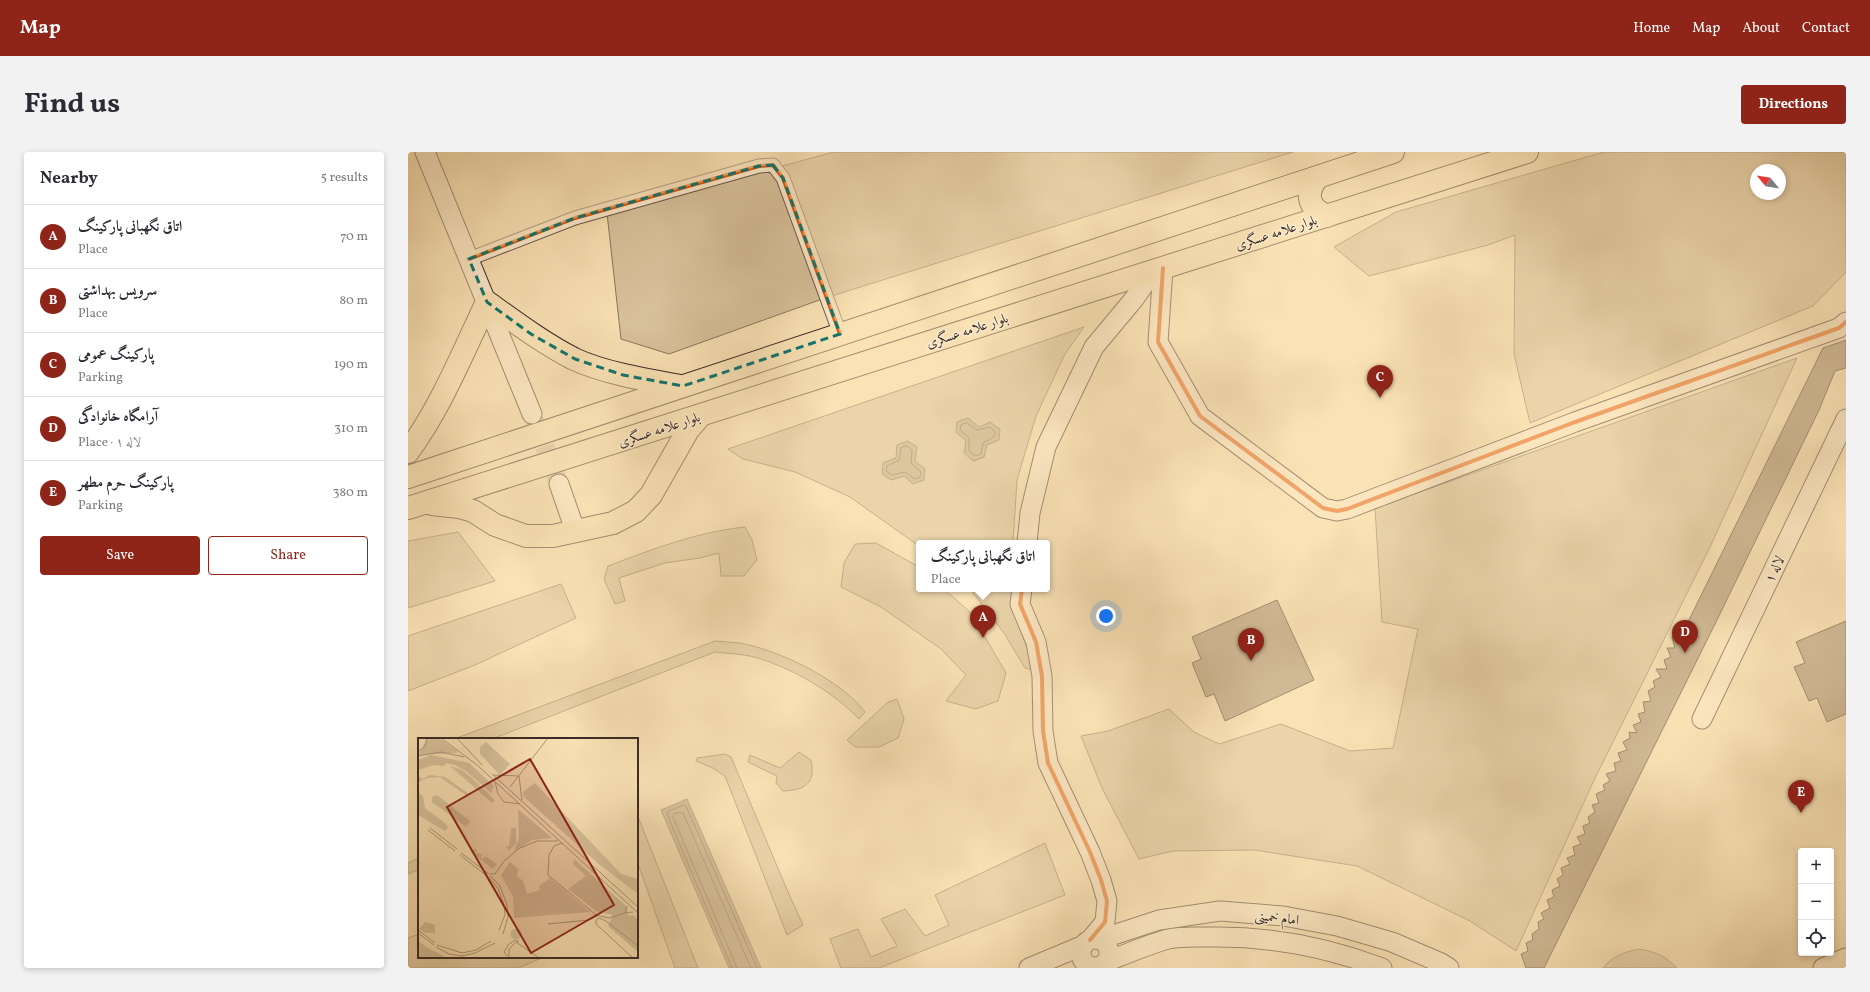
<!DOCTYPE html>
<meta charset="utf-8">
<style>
:root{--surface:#fff;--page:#f2f2f3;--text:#2b2b33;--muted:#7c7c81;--line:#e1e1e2;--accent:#8f2418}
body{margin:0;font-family:Vollkorn,Amiri,serif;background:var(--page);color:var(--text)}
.controls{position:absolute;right:12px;bottom:12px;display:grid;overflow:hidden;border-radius:4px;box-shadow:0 2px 6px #0003}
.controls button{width:36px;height:36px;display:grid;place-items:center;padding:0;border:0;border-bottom:1px solid var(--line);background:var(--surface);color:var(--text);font:20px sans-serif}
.compass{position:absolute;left:1342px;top:12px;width:36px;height:36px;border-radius:50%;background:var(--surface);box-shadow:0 2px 6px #0003;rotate:300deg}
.you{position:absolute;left:698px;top:464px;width:14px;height:14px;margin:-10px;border:3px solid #fff;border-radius:50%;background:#1a73e8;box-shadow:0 0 0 6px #1a73e833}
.badge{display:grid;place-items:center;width:26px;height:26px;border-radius:50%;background:var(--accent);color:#fff;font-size:13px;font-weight:700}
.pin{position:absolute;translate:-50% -33px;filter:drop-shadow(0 1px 2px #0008)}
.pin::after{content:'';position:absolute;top:21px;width:14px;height:12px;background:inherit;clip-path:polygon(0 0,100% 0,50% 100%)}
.popup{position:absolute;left:508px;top:388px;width:134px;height:52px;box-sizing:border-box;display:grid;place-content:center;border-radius:4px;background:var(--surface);filter:drop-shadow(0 1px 3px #0005);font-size:13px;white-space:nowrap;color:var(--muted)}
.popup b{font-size:15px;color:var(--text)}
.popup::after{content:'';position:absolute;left:50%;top:100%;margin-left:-8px;border:8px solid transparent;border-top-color:var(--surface)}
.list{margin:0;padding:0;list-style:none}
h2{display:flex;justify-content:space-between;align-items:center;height:52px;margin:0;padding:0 16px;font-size:17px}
h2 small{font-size:13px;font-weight:400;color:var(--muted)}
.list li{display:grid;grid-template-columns:26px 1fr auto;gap:12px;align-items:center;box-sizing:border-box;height:64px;padding:0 16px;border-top:1px solid var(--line)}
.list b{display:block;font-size:15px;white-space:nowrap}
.list p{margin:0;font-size:13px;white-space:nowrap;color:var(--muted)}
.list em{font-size:13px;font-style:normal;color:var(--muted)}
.actions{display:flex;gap:8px;padding:12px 16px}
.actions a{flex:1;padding:9px 0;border:1px solid var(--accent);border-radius:4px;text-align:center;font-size:14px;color:var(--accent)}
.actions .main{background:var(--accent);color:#fff}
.icon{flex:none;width:22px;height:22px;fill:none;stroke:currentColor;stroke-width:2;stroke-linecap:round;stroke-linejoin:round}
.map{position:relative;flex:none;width:1438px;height:816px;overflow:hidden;border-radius:4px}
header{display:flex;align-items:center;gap:24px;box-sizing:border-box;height:56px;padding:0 20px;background:var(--accent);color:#fff}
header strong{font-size:19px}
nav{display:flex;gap:22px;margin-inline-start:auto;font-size:14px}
.intro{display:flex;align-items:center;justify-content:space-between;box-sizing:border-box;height:96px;padding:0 24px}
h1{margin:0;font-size:28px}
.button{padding:10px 18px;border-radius:4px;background:var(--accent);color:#fff;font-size:14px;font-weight:700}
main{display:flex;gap:24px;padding:0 24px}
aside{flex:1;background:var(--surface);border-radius:4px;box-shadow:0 2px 6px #0003}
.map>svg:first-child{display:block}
.green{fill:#d9c39d;stroke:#8a7761;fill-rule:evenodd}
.water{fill:#b9a484;stroke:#86745e}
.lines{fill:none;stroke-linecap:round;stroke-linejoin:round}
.shore{stroke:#7a6854;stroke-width:1}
.building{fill:#9e8a70;stroke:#3a2b25}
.secondary-tunnel{stroke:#d4bd98;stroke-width:19;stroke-dasharray:19 10;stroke-linecap:butt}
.street-casing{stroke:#6a5949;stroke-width:15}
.secondary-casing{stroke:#3a2b25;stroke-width:21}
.highway-casing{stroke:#3a2b25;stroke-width:24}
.street{stroke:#fceccf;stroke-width:13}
.secondary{stroke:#fceccf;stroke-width:19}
.highway{stroke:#fae2b5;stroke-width:22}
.cycleway-casing{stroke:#fceccf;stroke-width:6}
.cycleway{stroke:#e8590c;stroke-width:4}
.marked{fill:none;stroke:#0f766e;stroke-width:3;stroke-dasharray:8 5;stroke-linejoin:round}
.labels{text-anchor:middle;stroke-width:3;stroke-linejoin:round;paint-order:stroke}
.street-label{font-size:14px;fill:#3a2b25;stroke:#fceccf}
.inset-road{fill:none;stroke:#ad997b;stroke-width:1}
.view{fill:#8f2418;fill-opacity:0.15;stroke:#8f2418;stroke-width:2}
.inset-edge{fill:none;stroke:#3a2b25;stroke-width:2}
</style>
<header>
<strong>Map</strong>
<nav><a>Home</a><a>Map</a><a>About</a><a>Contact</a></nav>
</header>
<div class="intro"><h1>Find us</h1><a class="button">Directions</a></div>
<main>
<aside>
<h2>Nearby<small>5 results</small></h2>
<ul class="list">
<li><span class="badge">A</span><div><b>اتاق نگهبانی پارکینگ</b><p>Place</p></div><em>70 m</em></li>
<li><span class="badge">B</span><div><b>سرویس بهداشتی</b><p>Place</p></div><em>80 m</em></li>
<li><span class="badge">C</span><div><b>پارکینگ عمومی</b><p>Parking</p></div><em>190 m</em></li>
<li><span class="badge">D</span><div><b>آرامگاه خانوادگی</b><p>Place · لاله ۱</p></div><em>310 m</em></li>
<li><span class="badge">E</span><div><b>پارکینگ حرم مطهر</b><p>Parking</p></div><em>380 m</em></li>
</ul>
<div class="actions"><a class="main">Save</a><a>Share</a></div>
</aside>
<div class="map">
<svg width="1438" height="816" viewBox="0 0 1438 816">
<rect width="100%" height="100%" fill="#fae2b5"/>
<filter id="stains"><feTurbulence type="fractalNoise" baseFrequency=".005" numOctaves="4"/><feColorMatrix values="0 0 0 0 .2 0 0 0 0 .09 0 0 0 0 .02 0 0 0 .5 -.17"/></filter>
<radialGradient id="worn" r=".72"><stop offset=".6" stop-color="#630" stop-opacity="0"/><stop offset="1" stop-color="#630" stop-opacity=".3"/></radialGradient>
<path class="green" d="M426,0H885L417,146L261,202L213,187L199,61Z
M1196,0H1438V120L1405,154L1122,271L1106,202L1107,83L1080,93L961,124L926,95L988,60ZM1348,18H1372V42H1348Z
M676,175L657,202L628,264L609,328L605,391H511V394L442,345L387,320L335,307L320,297ZM560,266C574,277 580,287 576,305L565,309L557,301L558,289L549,270ZM488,306L496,324L483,328L475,311Z
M1389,206L1301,397L1187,626L1108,799L1062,769L949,714L846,698L765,699L731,707L694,636L673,584L700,579L761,557L786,580L811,592L873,572L942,599L985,596L1010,477L974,470L967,356Z
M337,375L344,388L349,408L336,424H313L311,401L292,406L257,411L211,426L217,449L207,452L196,427L200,414C245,397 289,380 337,375Z
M50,380L87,429L0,456V389Z
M468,391L511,415V437H536L563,461L598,521L590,549L568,557L538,549L558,523L533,497L473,455L433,435L436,411L447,392Z
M153,432L168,466L67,513L0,539V484Z
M562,437H603L610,471L622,504L625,518L617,516L596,481Z
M307,489C315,490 324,490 332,491C371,498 433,528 457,560L451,567C425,540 389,519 353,507C339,502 323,502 307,500L84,587H46Z
M489,547L496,567L490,586L471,595H447L439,588L480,550Z
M391,600L403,608C408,632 397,638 375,639L368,631L369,624L340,610L342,603L372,616Z
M317,602L323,605L380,740L395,773L379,783L317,624L305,616L288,609L289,606Z
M229,662L290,816H267L229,709Z
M637,691L657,743L471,816H433L422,787L450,777L463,805L489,794L473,767L497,757L517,784L541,773L527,743Z
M11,706V717L0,722V711Z
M11,782V805H136L110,816H0V786Z
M1231,797C1248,800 1257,804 1269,816H1195C1205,804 1216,800 1231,797Z"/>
<path class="water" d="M560,266L571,275L582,270L592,277L591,288L579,293L576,305L565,309L556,301L558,289L548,280L549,270Z
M500,289L509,295L507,309L517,317L516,328L505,332L496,324L483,328L474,322L475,311L488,306L489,293Z
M279,647L353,816H321L253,658Z"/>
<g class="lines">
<path class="shore" d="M559,271L569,278L582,275L587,280L586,285L575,291L573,302L567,304L561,299V286L552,278L553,273Z
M499,294L504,298L503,311L513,320L512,325L507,327L497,320L484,323L478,319L479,314L491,308L493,296Z
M324,816L259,662V660L275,653L278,654L349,816
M329,816L265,665L266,662L272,660L275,661L343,816"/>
</g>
<path class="building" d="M1438,188V216L1427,219L1411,258L1309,468L1136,816H1118L1113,802L1120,799L1118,791L1125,788L1124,782L1131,777L1130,770L1136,767L1133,761L1142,756L1139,748L1146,745L1144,738L1152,734L1149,727L1155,723L1153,716L1162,712L1159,706L1167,703L1165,695L1173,692L1169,685L1177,682L1175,674L1182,671L1180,665L1187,660L1184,653L1191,651L1188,642L1197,638L1195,633L1202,629L1198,622L1208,619L1206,611L1213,609L1210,601L1219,598L1215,590L1222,586L1221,580L1229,581L1225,573L1233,570L1230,562L1237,560L1235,550L1243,549L1240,539L1247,535L1245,529L1253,525L1248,517H1259L1256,508L1263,505L1259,496H1267L1264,485L1274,489L1277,476L1415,196Z
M869,448L906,528L817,569L806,542L798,545L784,511L793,507L784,485Z
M1438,469V562L1419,570L1409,546L1401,549L1386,515L1397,511L1388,490Z"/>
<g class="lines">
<path class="secondary-tunnel" d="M126,267L151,332"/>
<defs>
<path id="street" d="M61,107L167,66L351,14L365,13L375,26L432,182"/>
<path id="secondary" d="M17,0L124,262
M755,116L750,190L792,264L915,356L929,359L939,357L1167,270L1431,176L1438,170
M151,332L167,378
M619,391L622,361L638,295L686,195L726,147L745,120
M614,437L612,452L628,490L634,524L635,579L640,611L682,700L693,728L699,749L697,770L682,788
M1294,567L1438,267
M673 801a14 14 0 1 1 28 0a14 14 0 1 1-28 0Z
M693,787L751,768L812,759L875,764L929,774L984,790L1033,811L1041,816
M698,810C718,802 739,793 760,787C774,784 789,785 802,785C861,784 919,795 974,816
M621,816L676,793
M1415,816L1438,806"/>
<path id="highway" d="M909,26C897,42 900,56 919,64
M0,300C33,255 55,200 79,150C107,170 135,191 166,207C196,221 239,228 272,234
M0,325L985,0
M24,352L51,355L65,359L87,373L118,384H145L205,371L228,359L243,343L280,278L292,264
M0,356L1119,0"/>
</defs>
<use href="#street" class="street-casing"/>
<use href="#secondary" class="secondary-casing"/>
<use href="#highway" class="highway-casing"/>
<use href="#street" class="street"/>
<use href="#secondary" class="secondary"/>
<use href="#highway" class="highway"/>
<defs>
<path id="cycleway" d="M61,107L167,66L351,14L365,13L375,26L432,182
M755,116L750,190L792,264L915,356L929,359L939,357L1167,270L1431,176L1438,170
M614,437L612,452L628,490L634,524L635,579L640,611L682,700L693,728L699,749L697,770L682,788"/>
</defs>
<use href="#cycleway" class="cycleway-casing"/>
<use href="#cycleway" class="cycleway"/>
</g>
<path d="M0 0H1438V816H0ZM365,13L375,26L432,182L275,234L215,223L167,207L123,182L79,150L61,107L167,66L351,14Z" fill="#fae2b5" fill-opacity=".55" fill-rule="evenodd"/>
<path class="marked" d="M365,13L375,26L432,182L275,234L215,223L167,207L123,182L79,150L61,107L167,66L351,14Z"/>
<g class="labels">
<g class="street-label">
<text transform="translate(868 80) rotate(-18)" y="5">بلوار علامه عسگری</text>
<text transform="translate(559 178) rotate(-18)" y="5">بلوار علامه عسگری</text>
<text transform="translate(251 277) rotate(-18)" y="5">بلوار علامه عسگری</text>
<text transform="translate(1366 417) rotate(-64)" y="5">لاله ۱</text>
<text transform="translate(869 765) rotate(7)" y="5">امام خمینی</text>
</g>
</g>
<g transform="translate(10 586)">
<rect width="220" height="220" fill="#fae2b5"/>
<path d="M10,0H21L39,13V15L0,17ZM68,4L92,26L82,37L62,16V9ZM13,17L51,25L76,48L73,55L49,34L37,27L27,25V28L15,27L0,32V22ZM32,28L44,32L55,41L77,62L74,65ZM12,37L27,39L51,56L49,58L22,39L9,40L1,44V39L5,41ZM117,45L203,136L220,141V156L182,127L106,59L105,54ZM0,54L5,58L7,70L27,85L30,89L27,93L0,77ZM19,57L52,83L48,89L14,64V59ZM100,71L134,100L114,102L95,114L101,101ZM98,89V105L91,113L87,108H91L93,91ZM57,110L59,112L57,115L64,116L63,120L65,121L67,118L79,126L75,131L53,114ZM156,121L209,169L210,178L215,177L220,182V214L190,188L195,177L178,173L150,151L168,138L155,126ZM92,124L100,131L99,138L105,143L109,156L122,152L121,148L132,140L172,174L96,180L95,159L83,137ZM7,184L17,187V195H7L1,191ZM92.5 196a5.5 5.5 0 1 1 11 0a5.5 5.5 0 1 1-11 0ZM0,203L10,210L29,220H0Z" fill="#d9c39d"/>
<path class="inset-road" d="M23,0L59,27L220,175M39,0L64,27M0,14L7,8L9,0M0,18L23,14L46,19M74,36L220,169M76,37L101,38L104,62M77,44L80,56L86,64L102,66M92,49L130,0M12,90L39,111M10,92L37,113M144,105L136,108L131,117L130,137L178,177L191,180L207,175M43,115L71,136M42,117L69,138M72,136H77L87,122L102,110L119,103H140M72,138L82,148L89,167L90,179L85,196M70,139L80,150L86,167L87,177L81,192M209,168L207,175L215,174M130,186L171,182L180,178M0,192L17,205M0,195L16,207M19,207L44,215L58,212L73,203M18,209L31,216L44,218L57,215L77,205M89,218L86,214L90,207L97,202L101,204M91,220V211L98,204L121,220M215,220L178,186V182L181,180L188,183L220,208"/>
<path class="view" d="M112,21L196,167L113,215L29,69Z"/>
<rect width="220" height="220" class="inset-edge"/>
</g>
<rect width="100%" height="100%" filter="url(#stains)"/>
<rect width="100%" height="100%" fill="url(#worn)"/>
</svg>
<div class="controls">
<button>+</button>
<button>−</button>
<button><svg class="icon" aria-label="locate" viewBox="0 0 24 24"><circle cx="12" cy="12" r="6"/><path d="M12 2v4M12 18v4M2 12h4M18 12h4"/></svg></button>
</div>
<svg class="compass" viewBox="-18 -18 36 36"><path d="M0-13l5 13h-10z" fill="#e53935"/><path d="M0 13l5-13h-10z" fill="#7c7c81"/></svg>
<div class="you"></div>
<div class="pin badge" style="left:575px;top:486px">A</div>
<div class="popup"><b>اتاق نگهبانی پارکینگ</b>Place</div>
<div class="pin badge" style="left:843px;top:509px">B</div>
<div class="pin badge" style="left:972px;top:246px">C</div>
<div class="pin badge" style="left:1277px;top:501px">D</div>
<div class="pin badge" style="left:1393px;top:661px">E</div>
</div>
</main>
